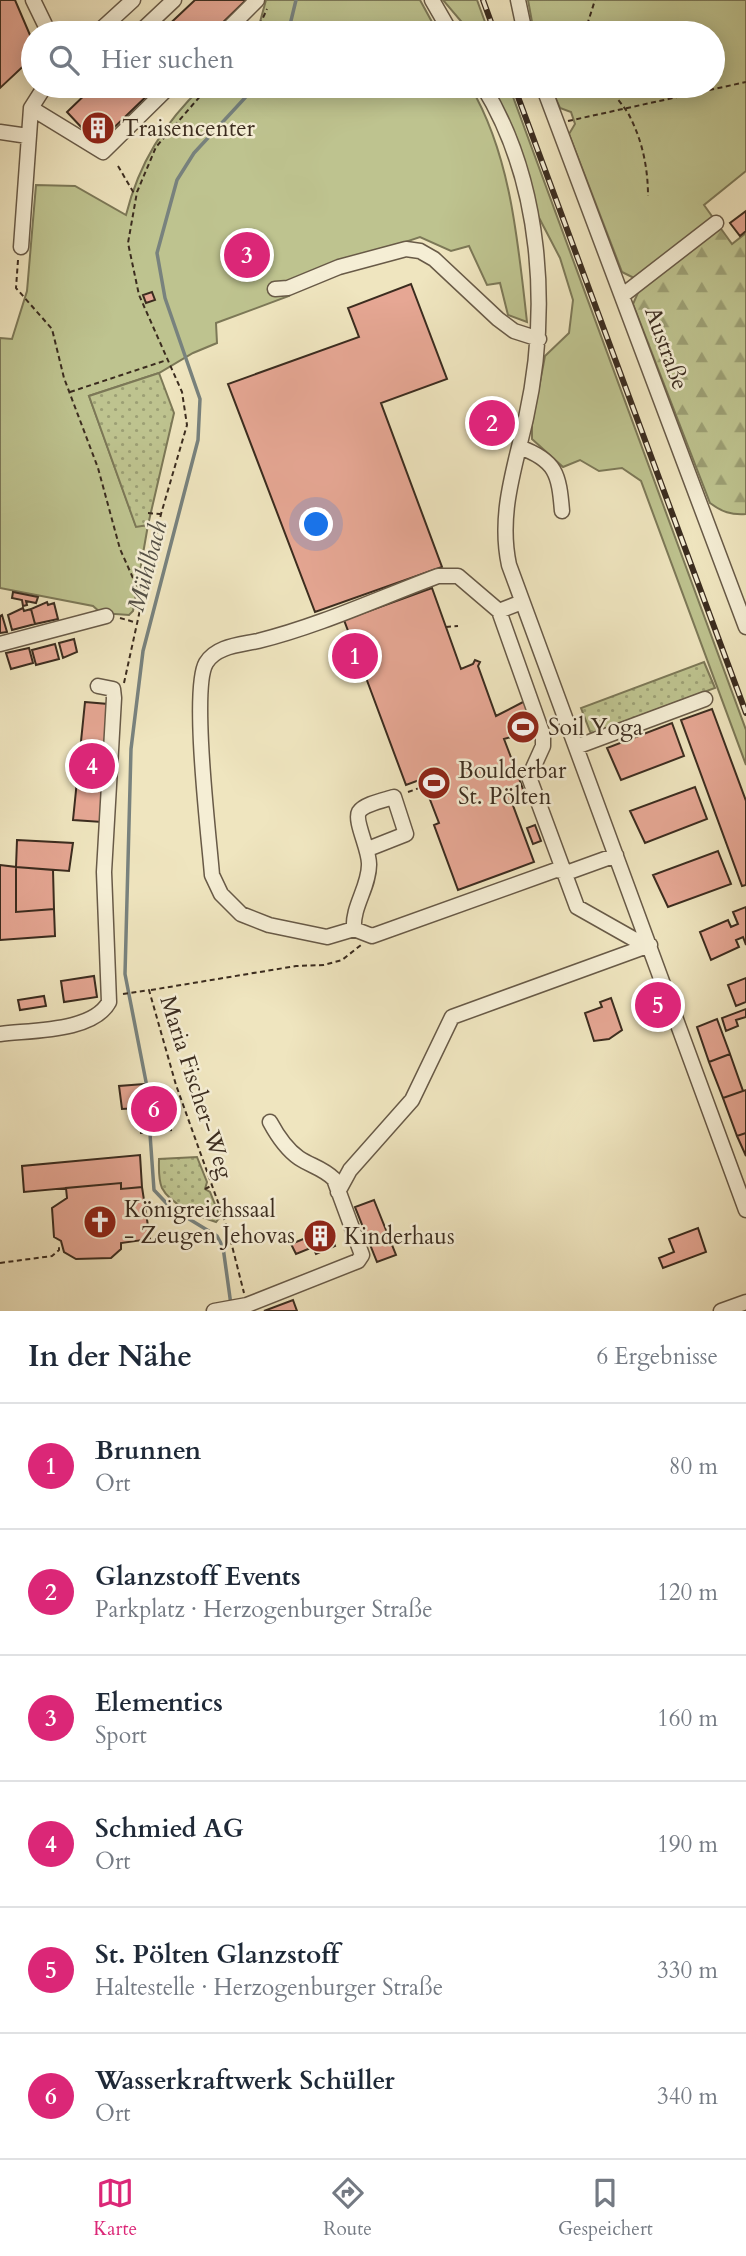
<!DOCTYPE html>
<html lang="de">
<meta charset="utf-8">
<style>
:root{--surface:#fff;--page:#f6f6f7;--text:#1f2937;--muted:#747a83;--line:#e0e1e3;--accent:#db2777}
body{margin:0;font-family:Cardo,serif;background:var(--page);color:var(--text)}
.you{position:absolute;left:317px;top:525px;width:24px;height:24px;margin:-18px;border:5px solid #fff;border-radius:50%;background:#1a73e8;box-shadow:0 0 0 10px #1a73e833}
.badge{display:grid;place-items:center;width:46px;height:46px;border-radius:50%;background:var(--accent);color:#fff;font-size:23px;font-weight:700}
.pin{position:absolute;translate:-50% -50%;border:4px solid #fff;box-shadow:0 2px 7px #0006}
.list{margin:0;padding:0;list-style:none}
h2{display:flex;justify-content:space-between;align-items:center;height:91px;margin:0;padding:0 28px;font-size:30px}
h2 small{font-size:23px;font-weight:400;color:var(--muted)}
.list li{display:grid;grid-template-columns:46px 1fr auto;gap:21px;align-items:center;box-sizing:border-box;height:126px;padding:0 28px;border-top:2px solid var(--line)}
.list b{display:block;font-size:26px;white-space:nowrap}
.list p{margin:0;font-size:23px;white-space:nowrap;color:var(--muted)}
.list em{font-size:23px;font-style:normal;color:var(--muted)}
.icon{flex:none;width:38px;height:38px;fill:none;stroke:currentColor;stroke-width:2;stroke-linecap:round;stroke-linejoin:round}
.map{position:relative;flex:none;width:746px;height:1311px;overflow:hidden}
.search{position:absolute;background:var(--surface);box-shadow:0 4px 18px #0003;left:21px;right:21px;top:21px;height:77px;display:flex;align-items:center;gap:18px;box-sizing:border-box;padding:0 24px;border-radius:38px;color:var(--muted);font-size:26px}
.sheet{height:847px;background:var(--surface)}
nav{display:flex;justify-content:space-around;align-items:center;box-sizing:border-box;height:98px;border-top:2px solid var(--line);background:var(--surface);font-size:19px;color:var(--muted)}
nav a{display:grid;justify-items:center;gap:4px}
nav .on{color:var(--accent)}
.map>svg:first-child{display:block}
.green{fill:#bec38f;stroke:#7c7857;stroke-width:2}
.forest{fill:url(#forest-firs);stroke:#7c7857;stroke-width:2}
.park{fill:url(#park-dots);stroke:#7c7857;stroke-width:2}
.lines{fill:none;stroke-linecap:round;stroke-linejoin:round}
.stream{stroke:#78827e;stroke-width:3.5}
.building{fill:#e6a794;stroke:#3b2c1f;stroke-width:2}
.minor-casing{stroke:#685a47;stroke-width:17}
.path{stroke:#3b2c1f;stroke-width:2;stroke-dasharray:5 3.5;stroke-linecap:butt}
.minor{stroke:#f5eed5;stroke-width:14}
.rail-casing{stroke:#3b2c1f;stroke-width:6}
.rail{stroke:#f5eed5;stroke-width:3.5;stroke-dasharray:10;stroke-linecap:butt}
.labels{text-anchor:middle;stroke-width:5;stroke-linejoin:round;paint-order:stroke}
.poi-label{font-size:23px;fill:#3b2c1f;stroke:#f5eed5;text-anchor:start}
.street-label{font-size:23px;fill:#3b2c1f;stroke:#f5eed5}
.water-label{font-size:24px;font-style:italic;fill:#545046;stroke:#f5eed5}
</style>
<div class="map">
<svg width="746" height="1311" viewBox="0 0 746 1311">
<defs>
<pattern id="forest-firs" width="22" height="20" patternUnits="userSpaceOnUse" patternTransform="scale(1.75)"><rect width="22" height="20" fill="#bec38f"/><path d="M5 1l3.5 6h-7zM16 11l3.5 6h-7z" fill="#9c9f74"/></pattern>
<pattern id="park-dots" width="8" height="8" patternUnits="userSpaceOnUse" patternTransform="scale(1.75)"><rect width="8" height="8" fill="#bec38f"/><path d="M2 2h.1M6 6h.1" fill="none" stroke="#9c9f74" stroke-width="1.8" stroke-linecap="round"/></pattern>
</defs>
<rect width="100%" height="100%" fill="#efe5bf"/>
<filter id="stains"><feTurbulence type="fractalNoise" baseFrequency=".00286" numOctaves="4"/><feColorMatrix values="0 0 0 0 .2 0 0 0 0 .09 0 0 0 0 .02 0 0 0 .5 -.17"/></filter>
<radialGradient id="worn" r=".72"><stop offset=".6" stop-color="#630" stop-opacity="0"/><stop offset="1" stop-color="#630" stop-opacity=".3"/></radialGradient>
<path class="green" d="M266,0H420L438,33H252L260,22Z
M443,0H477L489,33H471Z
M528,0H746V171L704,205L714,219L636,279L622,272L569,134L575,124L571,112L560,108L550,86H713V33H534Z
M203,86H470C511,155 518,243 527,322L508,315L500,283L487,285L469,246L451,251L420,237L285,282L289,296L216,323L217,343L193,353L159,373L89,396L136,526L148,525L133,611L129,615L101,613L93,606L0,588V338L12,339L27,291L36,185L75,186L126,215C139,163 164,123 203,86Z
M492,86H509L746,730V765L641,481L622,468L599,471L580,460L563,467L532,439V424L545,356L569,333L573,300L560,258L534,208L511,130Z"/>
<path class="forest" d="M719,226L732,244L746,233V514C731,515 722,512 710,503L633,304L640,288Z"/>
<path class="park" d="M159,373L174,413L148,525L136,527L89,396Z
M704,662L715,688L591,734L581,708Z
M197,1157L207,1182L205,1189L210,1192L220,1217L216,1222C199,1217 170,1204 162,1188C158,1179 159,1168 159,1159Z"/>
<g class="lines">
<path class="stream" d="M288,33L296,0
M148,1092L125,974L131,749L143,651L198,440L200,399L165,298L157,253L177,180L194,153L256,86
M150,1134L154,1190L171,1208L217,1236L223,1247L231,1305"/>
</g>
<path class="building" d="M0,0H15L33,42V57L0,88Z
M195,0H246L212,33H160Z
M105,86H157L97,144L67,112L93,87L98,93Z
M746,211V231L740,236L730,223Z
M411,284L447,379L381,403L442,567L315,612L228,384L359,337L348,308Z
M152,292L155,300L146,303L143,295Z
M432,588L461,669L473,664L475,660L480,662L478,666L496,716L525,701L536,730L504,739L523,789L528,792L526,795L511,800L534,862L458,890L434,825L439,823L422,779L406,785L359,659L355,656L356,652L344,620Z
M13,592L38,597L36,603L26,601L27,605L23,606L22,600L12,598Z
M47,602L48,605L54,603L58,619L35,624L31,609Z
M23,608L24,611L31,609L35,624L12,630L8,615Z
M2,615L7,632L0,633V616Z
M74,639L77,652L63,658L59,643Z
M55,644L59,659L36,665L32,650Z
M29,648L33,663L11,669L6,653Z
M85,702L108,704L102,822L73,820Z
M712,709L746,801V885L742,886L681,720Z
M672,723L684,756L621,780L607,748Z
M695,787L707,819L645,843L630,811Z
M535,825L541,841L533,844L527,828Z
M17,840L73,843L69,871L16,867Z
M718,851L731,884L668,907L653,875Z
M0,865L16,867V912L54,909L55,936L0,940Z
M16,867L53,870L54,909L16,912Z
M746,907V945L743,937L736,940L739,947L711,960L700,932L728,920L731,927L738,924L733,912Z
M94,976L97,997L64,1002L61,981Z
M746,978V1002L736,1006L728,985Z
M44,996L46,1006L20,1010L18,1000Z
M611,998L622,1030L609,1039L594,1041L585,1013L602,1007L600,1002Z
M746,1009V1017L736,1020L738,1026L726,1031L722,1018Z
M717,1019L730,1054L709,1062L697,1027Z
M730,1054L743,1091L723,1098L709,1062Z
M144,1084L149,1097L169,1096L171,1130L141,1133L139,1108L122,1109L119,1086Z
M746,1090V1133L737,1136L723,1098Z
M746,1133V1156L737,1136Z
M140,1155L142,1187L121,1189V1183L24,1192L22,1166Z
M121,1183V1189L142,1187L150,1239L121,1243V1249L111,1258L76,1259L64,1252L61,1241L54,1237L52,1208L67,1198L66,1188Z
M374,1200L396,1255L377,1262L355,1207Z
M698,1228L706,1252L663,1268L659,1258L674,1252L669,1239Z
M328,1229L335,1246L316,1254L313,1247L296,1254L291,1244Z
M293,1300L297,1311H264Z"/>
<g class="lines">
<defs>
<path id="minor" d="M33,0L49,33
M432,0L451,33
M518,0L525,33
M97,33L133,0
M139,33L174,0
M224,33L257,0
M483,86C542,182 550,310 526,418C515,467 498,514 509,565L746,1210
M543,86L746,627
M31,108L103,152L170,86
M0,132L28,136
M21,247L31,108L45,86
M275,289L288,288L339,267L406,249L420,251L434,259L498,319L514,331L539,339
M623,295L716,223
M519,447C556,460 559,474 562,511
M499,611L543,735V746L529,777L577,907L646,946
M0,644L106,616
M576,747L705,699
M368,849L406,834L394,797C385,800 364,804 359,812C354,821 370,851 369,865C369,887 352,907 354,929L372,936L556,870L569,872L616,855
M354,929L327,937L269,925L241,914L221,894L212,875C209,837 191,689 206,663C216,646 240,645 258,641C319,626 379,598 438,576H458L499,611L522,602
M0,1034C31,1030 93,1032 109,1002L104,872L114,698L113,689L98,686
M338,1192L350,1170L412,1100L452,1017L650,945
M214,1311L247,1305L358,1261L362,1255L334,1179C323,1168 311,1166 299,1158C286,1149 277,1135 270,1122
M721,1311L746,1302"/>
</defs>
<use href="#minor" class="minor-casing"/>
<path class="path" d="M256,33L267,9
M590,33L588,22L595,0
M609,86C615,98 626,107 631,119C643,143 648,170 648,196
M568,121L746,82
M118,166L135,195
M18,260L16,288L52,329L64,378L98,468L120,549L141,596
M70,392L167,360
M148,513L160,514
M120,618L134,622
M446,627L458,626
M124,683L161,514L187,425L182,392L139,295L128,243L137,192L156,147L209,86
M408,792L425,786
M151,990L296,966L324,965L342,960L361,945
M123,994L149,990L176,1085L228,1230L244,1293
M205,1189L211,1186
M0,1263L52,1256L59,1250V1244"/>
<use href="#minor" class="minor"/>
<defs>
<path id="rail" d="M483,0L495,33
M514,86L746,713"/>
</defs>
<use href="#rail" class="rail-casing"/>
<use href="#rail" class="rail"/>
</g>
<defs>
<symbol id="building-disc" viewBox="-11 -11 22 22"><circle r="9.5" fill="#8f2418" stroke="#f5eed5"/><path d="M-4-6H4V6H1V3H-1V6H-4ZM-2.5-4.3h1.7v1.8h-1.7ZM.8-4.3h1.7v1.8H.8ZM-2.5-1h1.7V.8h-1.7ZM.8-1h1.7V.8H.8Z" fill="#fff"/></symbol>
<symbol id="stadium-disc" viewBox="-11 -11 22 22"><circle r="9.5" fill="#8f2418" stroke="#f5eed5"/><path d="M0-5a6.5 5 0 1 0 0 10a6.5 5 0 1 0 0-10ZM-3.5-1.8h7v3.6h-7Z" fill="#fff"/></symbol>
<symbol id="church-disc" viewBox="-11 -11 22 22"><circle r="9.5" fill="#8f2418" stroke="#f5eed5"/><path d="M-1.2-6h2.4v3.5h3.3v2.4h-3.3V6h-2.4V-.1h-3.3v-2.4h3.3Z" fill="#fff"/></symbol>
</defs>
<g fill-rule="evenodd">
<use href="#building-disc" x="79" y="109" width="38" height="38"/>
<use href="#stadium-disc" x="504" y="708" width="38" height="38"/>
<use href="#stadium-disc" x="415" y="764" width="38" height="38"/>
<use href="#church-disc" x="81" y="1203" width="38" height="38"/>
<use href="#building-disc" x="301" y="1217" width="38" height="38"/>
</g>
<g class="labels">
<g class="poi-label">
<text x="122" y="136">Traisencenter</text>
<text x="548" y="735">Soil Yoga</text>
<text x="458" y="778">Boulderbar<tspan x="458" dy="26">St. Pölten</tspan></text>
<text x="124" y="1217">Königreichssaal<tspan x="124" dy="26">- Zeugen Jehovas</tspan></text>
<text x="344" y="1244">Kinderhaus</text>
</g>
<g class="street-label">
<text transform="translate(667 348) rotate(70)" y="8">Austraße</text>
<text transform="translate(197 1087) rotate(72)" y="8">Maria Fischer-Weg</text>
</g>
<g class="water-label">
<text transform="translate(147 566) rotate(-75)" y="8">Mühlbach</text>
</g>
</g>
<rect width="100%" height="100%" filter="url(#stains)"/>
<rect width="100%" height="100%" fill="url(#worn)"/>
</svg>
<div class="you"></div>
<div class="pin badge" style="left:355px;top:656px">1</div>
<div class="pin badge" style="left:492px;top:423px">2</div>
<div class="pin badge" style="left:247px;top:255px">3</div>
<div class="pin badge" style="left:92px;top:766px">4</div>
<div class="pin badge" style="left:658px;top:1005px">5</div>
<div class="pin badge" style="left:154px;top:1109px">6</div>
<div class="search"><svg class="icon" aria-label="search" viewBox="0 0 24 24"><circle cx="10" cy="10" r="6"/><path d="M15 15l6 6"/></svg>Hier suchen</div>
</div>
<section class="sheet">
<h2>In der Nähe<small>6 Ergebnisse</small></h2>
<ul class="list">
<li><span class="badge">1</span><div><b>Brunnen</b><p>Ort</p></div><em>80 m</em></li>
<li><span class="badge">2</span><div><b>Glanzstoff Events</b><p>Parkplatz · Herzogenburger Straße</p></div><em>120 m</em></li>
<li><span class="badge">3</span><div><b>Elementics</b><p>Sport</p></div><em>160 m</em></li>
<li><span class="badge">4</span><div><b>Schmied AG</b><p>Ort</p></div><em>190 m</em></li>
<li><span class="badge">5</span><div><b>St. Pölten Glanzstoff</b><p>Haltestelle · Herzogenburger Straße</p></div><em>330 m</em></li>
<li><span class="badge">6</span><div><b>Wasserkraftwerk Schüller</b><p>Ort</p></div><em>340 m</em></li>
</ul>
</section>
<nav>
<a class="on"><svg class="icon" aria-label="map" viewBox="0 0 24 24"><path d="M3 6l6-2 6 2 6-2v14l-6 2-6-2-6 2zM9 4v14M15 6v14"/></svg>Karte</a>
<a><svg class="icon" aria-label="directions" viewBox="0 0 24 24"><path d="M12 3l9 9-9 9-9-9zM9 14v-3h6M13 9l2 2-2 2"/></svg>Route</a>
<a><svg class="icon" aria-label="saved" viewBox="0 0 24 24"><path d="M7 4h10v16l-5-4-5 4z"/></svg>Gespeichert</a>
</nav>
